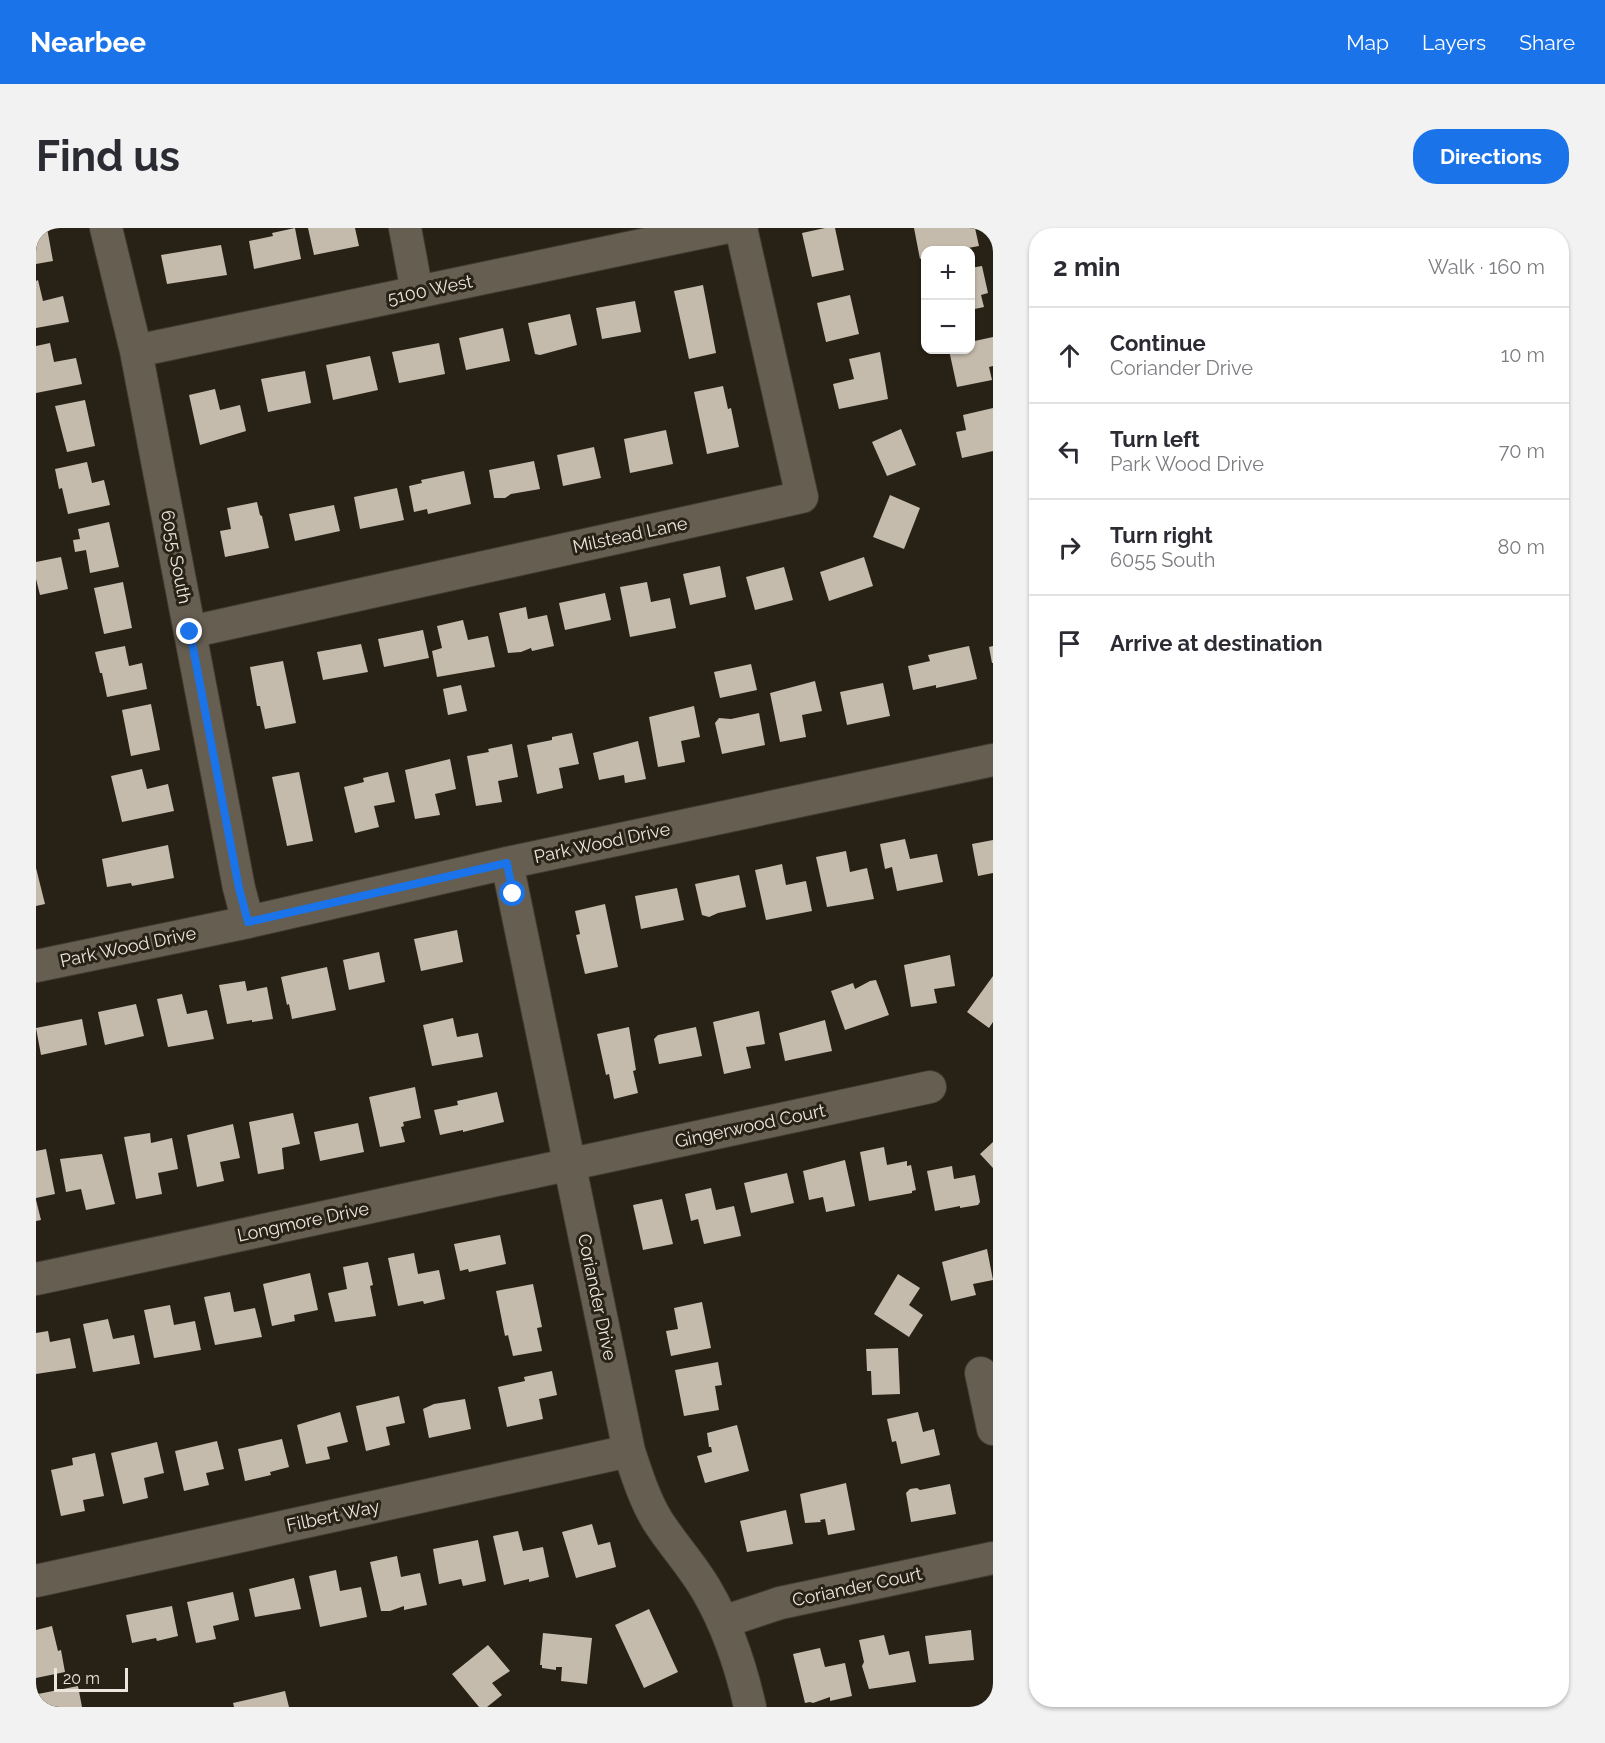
<!DOCTYPE html>
<meta charset="utf-8">
<style>
:root{--surface:#fff;--page:#f2f2f3;--text:#2b2b33;--muted:#7c7c81;--line:#e1e1e2;--accent:#1a73e8}
body{margin:0;font-family:Raleway,sans-serif;background:var(--page);color:var(--text)}
.controls{position:absolute;right:18px;top:18px;display:grid;overflow:hidden;border-radius:12px;box-shadow:0 2px 4px #0004}
.controls button{width:54px;height:54px;display:grid;place-items:center;padding:0;border:0;border-bottom:2px solid var(--line);background:var(--surface);color:var(--text);font:30px sans-serif}
.scale{position:absolute;left:18px;bottom:15px;width:74px;box-sizing:border-box;padding-left:6px;border:3px solid #eae6de;border-top:0;font-size:16px;line-height:21px;white-space:nowrap;color:#eae6de;-webkit-text-stroke:4px #282115;paint-order:stroke}
.stop{position:absolute;width:18px;height:18px;margin:-14px;border:4px solid #1a73e8;border-radius:50%;background:#fff}
.stop.end{background:#1a73e8;border-color:#fff;box-shadow:0 2px 6px #0008}
.list{margin:0;padding:0;list-style:none}
h2{display:flex;justify-content:space-between;align-items:center;height:78px;margin:0;padding:0 24px;font-size:26px}
h2 small{font-size:20px;font-weight:400;color:var(--muted)}
.list li{display:grid;grid-template-columns:39px 1fr auto;gap:18px;align-items:center;box-sizing:border-box;height:96px;padding:0 24px;border-top:2px solid var(--line)}
.list b{display:block;font-size:22px;white-space:nowrap}
.list p{margin:0;font-size:20px;white-space:nowrap;color:var(--muted)}
.list em{font-size:20px;font-style:normal;color:var(--muted)}
.icon{flex:none;width:33px;height:33px;fill:none;stroke:currentColor;stroke-width:2;stroke-linecap:round;stroke-linejoin:round}
.map{position:relative;flex:none;width:957px;height:1479px;overflow:hidden;border-radius:24px}
header{display:flex;align-items:center;gap:36px;box-sizing:border-box;height:84px;padding:0 30px;background:var(--accent);color:#fff}
header strong{font-size:28px}
nav{display:flex;gap:33px;margin-inline-start:auto;font-size:21px}
.intro{display:flex;align-items:center;justify-content:space-between;box-sizing:border-box;height:144px;padding:0 36px}
h1{margin:0;font-size:42px}
.button{padding:15px 27px;border-radius:24px;background:var(--accent);color:#fff;font-size:21px;font-weight:700}
main{display:flex;gap:36px;padding:0 36px}
aside{flex:1;background:var(--surface);border-radius:24px;box-shadow:0 2px 4px #0004}
.map>svg:first-child{display:block}
.building{fill:#c4bbac}
.lines{fill:none;stroke-linecap:round;stroke-linejoin:round}
.minor-casing{stroke:#413b32;stroke-width:34}
.minor{stroke:#665e51;stroke-width:32}
.route{stroke:#1a73e8;stroke-width:8}
.labels{text-anchor:middle;stroke-width:6;stroke-linejoin:round;paint-order:stroke}
.street-label{font-size:18px;fill:#eae6de;stroke:#282115}
</style>
<header>
<strong>Nearbee</strong>
<nav><a>Map</a><a>Layers</a><a>Share</a></nav>
</header>
<div class="intro"><h1>Find us</h1><a class="button">Directions</a></div>
<main>
<div class="map">
<svg width="957" height="1479" viewBox="0 0 957 1479">
<rect width="100%" height="100%" fill="#282115"/>
<path class="building" d="M0,0H11L17,33L0,36Z
M259,0L265,31L218,41L213,13L237,8L236,5Z
M272,0H319L323,18L278,27Z
M789,0H799L808,42L776,49L766,5Z
M878,0H939L943,18L921,22H890V29L884,31Z
M185,17L191,47L131,56L125,27Z
M946,38L952,65L945,67L948,79L934,82V40Z
M2,52L7,73L27,68L33,94L0,100V53Z
M667,57L680,125L653,131L638,63Z
M814,67L823,106L790,114L781,75Z
M599,73L605,104L566,111L560,80Z
M534,86L541,117L504,127L499,126L492,95Z
M467,100L474,133L430,142L423,110Z
M957,109V138L953,139L956,152L921,159L913,122H934V114Z
M14,115L18,134L40,130L46,156L0,165V118Z
M403,115L409,146L363,155L356,124Z
M844,124L852,171L803,181L797,156L818,151L813,131Z
M334,128L342,162L297,172L290,137Z
M269,143L275,175L232,184L225,151Z
M687,158L692,181L695,180L703,219L671,226L658,164Z
M179,161L184,182L204,177L210,203L164,217L153,167Z
M49,172L59,218L31,224L19,178Z
M957,180V223L926,230L920,204L930,202L927,187Z
M865,201L880,237L851,248L836,214Z
M630,202L637,236L594,245L588,211Z
M558,219L565,250L527,258L521,227Z
M498,233L504,261L475,266L469,270H458L453,242Z
M51,234L56,255L68,252L74,277L32,286L26,260L23,261L19,241Z
M428,243L435,276L392,286L391,281L378,284L373,258L386,255L385,252Z
M361,260L368,292L324,301L318,269Z
M854,267L884,280L868,321L837,309Z
M221,274L224,287L226,288L233,320L189,329L184,303L195,301L191,280Z
M298,277L304,303L259,313L253,286Z
M73,294L83,339L54,345L50,322L39,324L37,312L44,311L42,301Z
M25,329L32,361L4,367L0,351V334Z
M828,329L837,358L793,373L784,344Z
M684,338L690,369L654,377L647,346Z
M748,339L757,372L719,382L710,349Z
M87,354L96,400L68,406L58,360Z
M611,354L615,374L634,370L640,400L594,409L584,359Z
M569,365L575,392L529,402L523,375Z
M490,379L492,391L511,387L518,418L496,423L495,420L485,424L472,425L463,385Z
M427,392L432,412L452,408L459,439L401,449L396,423L406,420L401,398Z
M387,402L393,430L348,439L342,411Z
M325,416L332,444L287,452L281,424Z
M89,418L93,438L106,435L111,461L71,469L66,445H64L59,424Z
M933,418L941,451L900,460V457L877,462L872,438L894,433L892,427Z
M957,418V435H956L953,419Z
M247,433L260,495L229,501L224,478H221L214,439Z
M715,436L721,462L684,470L678,444Z
M779,453L786,483L766,487L770,509L744,514L734,465Z
M847,455L854,488L811,497L804,464Z
M425,457L431,483L412,487L407,461Z
M115,476L124,522L95,528L86,482Z
M658,478L664,509L645,513L649,534L622,539L613,489Z
M723,485L729,517L686,526L679,495L683,490L695,491Z
M536,505L543,536L523,540L527,560L501,566L491,517L516,512V509Z
M602,513L610,551L589,555L588,547L563,552L557,525Z
M476,516L482,549L462,553L466,574L440,578L431,528L453,524L452,521Z
M414,531L420,561L399,566L404,587L379,591L369,542Z
M106,541L111,561L132,556L138,583L86,594L75,548Z
M263,544L277,613L251,618L236,549Z
M352,544L359,574L338,578L343,599L319,605L308,559L328,554L327,550Z
M869,611L874,631L901,626L907,654L861,663L856,639L849,641L844,616Z
M957,612V645L942,648L936,616Z
M132,617L138,650L96,658L95,655L71,659L66,631Z
M810,623L814,644L831,640L838,671L791,679L780,629Z
M746,636L750,657L770,653L776,683L730,692L719,642Z
M0,640L9,676L0,678Z
M703,647L710,679L682,685L673,689L666,687L659,656Z
M641,660L648,692L605,701L599,668Z
M569,676L582,739L549,746L540,707L544,706L539,683Z
M421,702L427,734L385,743L378,711Z
M343,724L349,754L313,762L307,732Z
M914,727L919,758L898,761L901,775L875,779L868,737Z
M291,739L300,782L256,791L253,776L251,777L245,749Z
M957,748V794L953,800L931,784Z
M840,752L853,787L809,802L795,763L817,755L819,761L834,753Z
M209,753L211,763L231,759L237,791L216,794V792L191,796L183,757Z
M146,766L151,786L171,782L178,811L132,819L121,771Z
M100,776L108,808L69,817L62,784Z
M723,783L729,816L710,819L715,840L688,846L677,794Z
M417,790L421,809L442,805L447,829L396,838L387,797Z
M46,791L51,817L5,827L0,800Z
M789,792L796,823L749,833L743,805Z
M593,799L600,842L597,843L602,865L578,871L573,846L570,847L561,806Z
M660,799L666,828L623,836L618,811L622,807Z
M379,859L385,890L367,894L368,898L365,899L369,914L344,919L333,869Z
M461,864L468,894L427,904V902L404,907L398,882L422,877L421,873Z
M257,885L264,916L246,920L248,941L222,946L213,894Z
M322,895L328,924L284,933L278,904Z
M197,896L204,930L184,934L188,953L161,959L151,907Z
M114,905L115,915L136,910L142,941L122,945L126,966L100,971L88,909Z
M957,914V940L944,926Z
M848,919L851,937L871,933V938L875,937L880,962L876,963V965L833,973L824,924Z
M10,921L19,966L0,970V923Z
M66,926L79,976L50,982L45,961L30,964L24,931Z
M809,932L819,978L790,984L787,969L773,972L767,943Z
M916,938L918,951L939,947L944,974L942,977L924,980V978L899,983L891,943Z
M751,945L758,975L715,985L708,955Z
M675,960L680,982L698,978L705,1008L668,1016L662,991L655,993L649,966Z
M626,971L637,1016L607,1022L597,977Z
M0,972L5,992L0,993Z
M464,1007L470,1036L433,1044L432,1041L424,1043L418,1016Z
M951,1021L957,1052L937,1056L940,1067L915,1073L906,1034Z
M378,1025L382,1046L403,1042L409,1071L388,1076L387,1073L362,1078L352,1030Z
M332,1034L337,1057L334,1058L340,1088L299,1094L292,1065L311,1061L307,1039Z
M274,1045L282,1082L258,1087L259,1093L236,1098L227,1056Z
M862,1046L884,1060L873,1077L887,1087L873,1109L838,1086Z
M497,1056L506,1099L501,1100L506,1123L477,1128L472,1107L469,1108L460,1063Z
M194,1064L198,1084L219,1080L226,1109L179,1117L168,1069Z
M666,1074L675,1120L635,1128L630,1103L642,1101L638,1080Z
M134,1077L138,1097L159,1093L165,1122L118,1130L108,1082Z
M72,1091L77,1111L98,1107L104,1136L57,1144L47,1096Z
M12,1103L14,1114L34,1110L40,1140L0,1146V1105Z
M862,1120L864,1166L836,1167L835,1143H831L830,1121Z
M682,1134L686,1157L679,1158L683,1182L648,1188L639,1142Z
M516,1143L521,1167L503,1171L507,1191L471,1199L462,1159L489,1153L488,1149Z
M363,1168L369,1195L350,1199L354,1217L330,1223L320,1178Z
M429,1171L435,1201L393,1210L387,1181L398,1176Z
M304,1184L312,1214L291,1219L294,1231L270,1236L261,1197Z
M882,1184L887,1204L898,1201L904,1227L865,1236L860,1213L856,1214L851,1191Z
M701,1197L713,1243L669,1255L661,1228L676,1224L675,1219H673L671,1205Z
M246,1211L253,1239L234,1244L235,1247L209,1253L202,1221Z
M181,1213L188,1241L170,1245L173,1257L148,1263L139,1223Z
M121,1214L128,1245L108,1250L112,1270L87,1276L75,1225Z
M59,1225L68,1268L47,1272L49,1283L25,1288L15,1242L37,1237L36,1230Z
M810,1255L819,1302L792,1307L789,1291L784,1292L785,1294L769,1295L764,1266Z
M914,1256L920,1286L875,1294L870,1265L874,1261L881,1260L884,1262Z
M750,1282L757,1316L711,1324L704,1293Z
M556,1296L562,1317L574,1314L580,1339L540,1350L526,1304Z
M482,1303L487,1323L507,1319L513,1349L493,1354V1351L468,1357L457,1308Z
M442,1312L450,1353L427,1358L425,1351L403,1356L397,1321Z
M361,1328L365,1349L384,1345L391,1377L368,1382V1378L354,1383H345L334,1334Z
M300,1342L304,1363L325,1359L331,1389L284,1399L273,1348Z
M258,1350L265,1381L219,1389L213,1361Z
M197,1364L203,1392L177,1398L180,1411L160,1415L151,1374Z
M136,1378L142,1408L121,1413L120,1410L96,1415L90,1387Z
M613,1381L642,1444L608,1460L579,1397Z
M16,1398L22,1423L25,1422L29,1444L0,1450V1402Z
M935,1402L938,1432L893,1436L889,1408Z
M507,1405L556,1410L551,1456L525,1453L526,1439H520V1442L506,1440V1437H504Z
M848,1407L853,1427L873,1423L880,1454L833,1461L826,1438L828,1434L823,1412Z
M452,1417L474,1443L456,1455L466,1467L451,1479H443L416,1446Z
M784,1420L789,1439L809,1435L816,1468L794,1473V1469L777,1475L774,1474L769,1475L757,1426Z
M42,1458L46,1479H4L2,1466Z
M249,1463L253,1479H198L197,1475Z"/>
<g class="lines">
<defs>
<path id="minor" d="M70,0L100,123L203,660L212,694
M369,0L381,64
M100,123L687,0
M154,404L766,269L705,0
M471,635L593,1223C601,1247 608,1270 621,1292C636,1316 657,1338 671,1363C692,1399 705,1439 714,1479
M0,738L212,694L471,635L957,532
M0,1051L894,859
M945,1145L957,1201
M0,1353L593,1223
M687,1394L744,1375L957,1330"/>
</defs>
<use href="#minor" class="minor-casing"/>
<use href="#minor" class="minor"/>
</g>
<g class="lines">
<path class="route" d="M154,404L203,660L212,694L471,635L477,666"/>
</g>
<g class="labels">
<g class="street-label">
<text transform="translate(394 62) rotate(-12)" y="6">5100 West</text>
<text transform="translate(594 307) rotate(-12)" y="6">Milstead Lane</text>
<text transform="translate(140 329) rotate(79)" y="6">6055 South</text>
<text transform="translate(566 615) rotate(-12)" y="6">Park Wood Drive</text>
<text transform="translate(92 719) rotate(-12)" y="6">Park Wood Drive</text>
<text transform="translate(714 898) rotate(-12)" y="6">Gingerwood Court</text>
<text transform="translate(267 994) rotate(-12)" y="6">Longmore Drive</text>
<text transform="translate(561 1069) rotate(78)" y="6">Coriander Drive</text>
<text transform="translate(297 1288) rotate(-12)" y="6">Filbert Way</text>
<text transform="translate(821 1359) rotate(-12)" y="6">Coriander Court</text>
</g>
</g>
</svg>
<div class="controls">
<button>+</button>
<button>−</button>
</div>
<div class="scale">20 m</div>
<div class="stop" style="left:477px;top:666px"></div>
<div class="stop end" style="left:154px;top:404px"></div>
</div>
<aside>
<h2>2 min<small>Walk · 160 m</small></h2>
<ul class="list">
<li><svg class="icon" aria-label="ahead" viewBox="0 0 24 24"><path d="M12 20V5M6 11l6-6 6 6"/></svg><div><b>Continue</b><p>Coriander Drive</p></div><em>10 m</em></li>
<li><svg class="icon" aria-label="left" viewBox="0 0 24 24"><path d="M17 20v-9H6M10 6l-5 5 5 5"/></svg><div><b>Turn left</b><p>Park Wood Drive</p></div><em>70 m</em></li>
<li><svg class="icon" aria-label="right" viewBox="0 0 24 24"><path d="M7 20v-9h11M14 6l5 5-5 5"/></svg><div><b>Turn right</b><p>6055 South</p></div><em>80 m</em></li>
<li><svg class="icon" aria-label="arrive" viewBox="0 0 24 24"><path d="M6 21V4h12l-3 4 3 4H6"/></svg><div><b>Arrive at destination</b></div></li>
</ul>
</aside>
</main>
